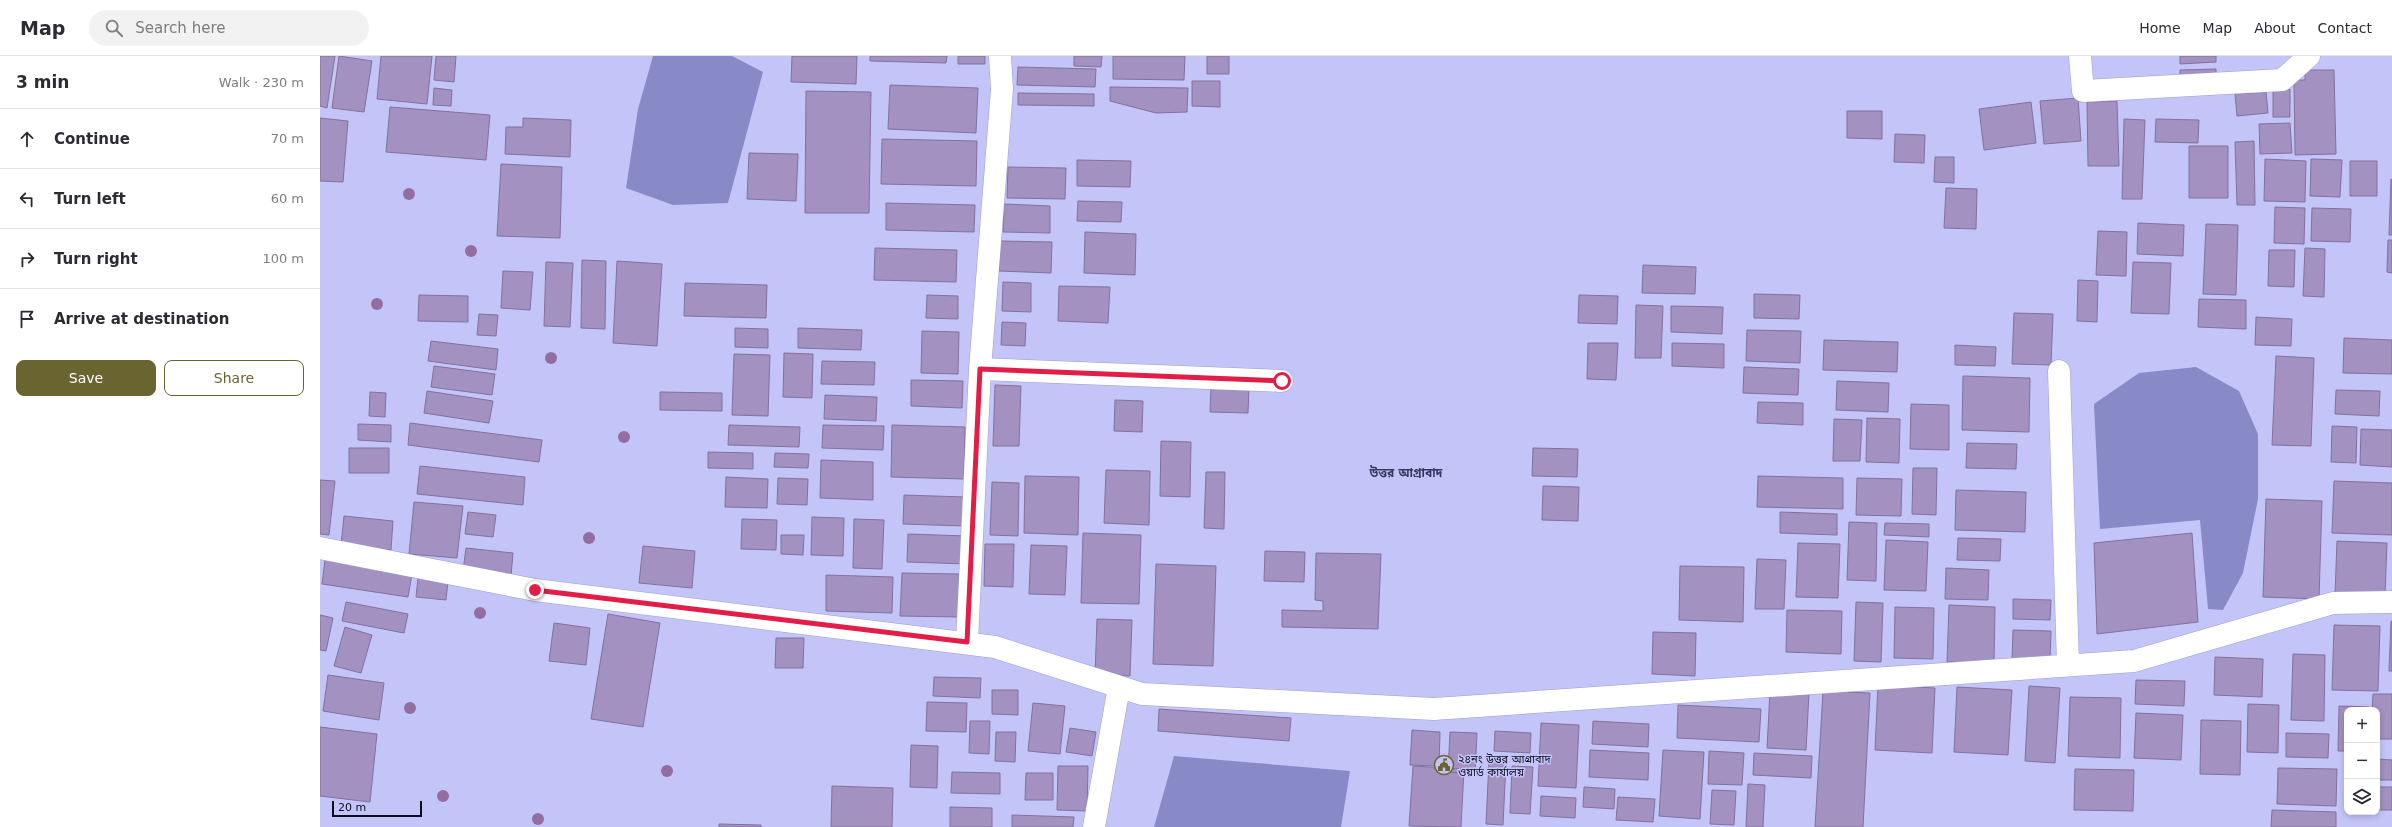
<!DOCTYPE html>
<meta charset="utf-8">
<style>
:root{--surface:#fff;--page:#f2f2f3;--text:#2b2b33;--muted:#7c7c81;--line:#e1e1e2;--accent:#6a6431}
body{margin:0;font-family:"DejaVu Sans","Noto Sans Bengali",sans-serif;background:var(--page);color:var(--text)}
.controls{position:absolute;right:12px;bottom:12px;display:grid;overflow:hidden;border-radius:8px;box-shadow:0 2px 6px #0003}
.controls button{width:36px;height:36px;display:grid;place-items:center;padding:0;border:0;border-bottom:1px solid var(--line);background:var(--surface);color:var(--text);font:20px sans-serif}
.scale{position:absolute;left:12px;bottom:10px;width:90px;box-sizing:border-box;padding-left:4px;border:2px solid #0d0d1e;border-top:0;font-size:11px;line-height:14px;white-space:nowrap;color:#0d0d1e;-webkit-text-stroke:3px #c3c5f9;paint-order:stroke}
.stop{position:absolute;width:12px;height:12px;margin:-9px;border:3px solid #e11d48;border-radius:50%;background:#fff}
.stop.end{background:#e11d48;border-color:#fff;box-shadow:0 1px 4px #0008}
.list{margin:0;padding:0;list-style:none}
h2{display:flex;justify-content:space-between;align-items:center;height:52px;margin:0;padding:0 16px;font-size:17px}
h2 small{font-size:13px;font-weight:400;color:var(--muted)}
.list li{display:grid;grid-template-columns:26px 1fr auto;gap:12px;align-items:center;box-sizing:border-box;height:60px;padding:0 16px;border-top:1px solid var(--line)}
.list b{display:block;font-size:15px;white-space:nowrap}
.list em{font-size:13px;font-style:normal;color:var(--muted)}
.actions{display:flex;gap:8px;padding:12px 16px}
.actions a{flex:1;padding:9px 0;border:1px solid var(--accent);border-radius:8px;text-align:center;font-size:14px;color:var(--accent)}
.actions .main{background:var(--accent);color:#fff}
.icon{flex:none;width:22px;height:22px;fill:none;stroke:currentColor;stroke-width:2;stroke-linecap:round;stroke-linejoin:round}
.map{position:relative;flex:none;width:2072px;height:771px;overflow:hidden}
header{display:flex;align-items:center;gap:24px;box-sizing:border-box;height:56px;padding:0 20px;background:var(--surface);border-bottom:1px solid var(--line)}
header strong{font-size:19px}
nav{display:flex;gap:22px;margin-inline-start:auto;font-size:14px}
.search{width:280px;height:36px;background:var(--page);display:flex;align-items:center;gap:10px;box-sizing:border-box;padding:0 14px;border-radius:22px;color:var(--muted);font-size:15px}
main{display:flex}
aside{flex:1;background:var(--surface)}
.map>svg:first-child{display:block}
.water{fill:#8889c7}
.building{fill:#a391c1;stroke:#82709e}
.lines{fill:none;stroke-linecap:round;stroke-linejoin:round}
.minor-casing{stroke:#9b9ecf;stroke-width:23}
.minor{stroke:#fff;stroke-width:22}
.tree{fill:#946da0}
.route{stroke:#e11d48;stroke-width:5}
.labels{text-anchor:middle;stroke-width:3;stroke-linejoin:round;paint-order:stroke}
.poi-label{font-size:11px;fill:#0d0d1e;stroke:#c3c5f9;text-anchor:start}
.neighbourhood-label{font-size:12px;font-weight:bold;fill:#373761;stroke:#c3c5f9}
</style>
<header>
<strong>Map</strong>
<div class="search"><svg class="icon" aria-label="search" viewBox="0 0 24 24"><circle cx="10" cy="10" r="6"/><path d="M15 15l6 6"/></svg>Search here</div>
<nav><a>Home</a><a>Map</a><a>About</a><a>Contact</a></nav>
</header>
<main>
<aside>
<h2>3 min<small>Walk · 230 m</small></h2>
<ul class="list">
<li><svg class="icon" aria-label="ahead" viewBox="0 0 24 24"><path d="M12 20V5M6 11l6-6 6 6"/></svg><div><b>Continue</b></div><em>70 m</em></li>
<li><svg class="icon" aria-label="left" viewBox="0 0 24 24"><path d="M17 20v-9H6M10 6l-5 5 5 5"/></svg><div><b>Turn left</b></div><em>60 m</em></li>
<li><svg class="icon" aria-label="right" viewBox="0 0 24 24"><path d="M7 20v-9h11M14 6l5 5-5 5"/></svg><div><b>Turn right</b></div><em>100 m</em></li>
<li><svg class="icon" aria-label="arrive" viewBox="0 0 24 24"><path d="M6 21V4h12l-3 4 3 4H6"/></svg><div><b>Arrive at destination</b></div></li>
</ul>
<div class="actions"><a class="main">Save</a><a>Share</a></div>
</aside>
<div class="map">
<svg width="2072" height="771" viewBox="0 0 2072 771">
<rect width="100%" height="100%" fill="#c3c5f9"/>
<path class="water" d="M333,0H412L443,16L408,147L353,149L306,132L318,53Z
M1876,311L1919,335L1938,378V443L1923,517L1903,554L1888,553L1880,464L1780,473L1774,348L1819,317Z
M854,700L1030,715L1021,771H834Z"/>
<path class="building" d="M0,0H15L7,52L0,50Z
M19,0L52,5L44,56L12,52Z
M61,0H112L107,48L57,43Z
M116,0H136L134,26L114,24Z
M472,0H537L536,28L471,26Z
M550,0H627L626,7L550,5Z
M638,0H665V8H638Z
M754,0H782L781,11L754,10Z
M793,0H865L864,24L793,23Z
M887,0H909V18H887Z
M1860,0H1896V6L1860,8Z
M698,11L776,13L775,31L697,29Z
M1896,13V24L1860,25V14Z
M1985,14H2014L2016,98L1975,99L1974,24H1985Z
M872,25H900V51L872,50Z
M570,29L658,32L656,77L568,73Z
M790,31L868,32L867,56L836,57L790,45Z
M114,32L132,34L131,50L113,49Z
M1970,33V61H1953V34Z
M486,35L551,36L549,157H485Z
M1946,36L1948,57L1917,60L1915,38Z
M698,37L774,38V50L698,49Z
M1758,42L1761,85L1724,88L1720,45Z
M1797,45L1799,110H1768L1767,46Z
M1711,46L1716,87L1664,94L1659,53Z
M70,51L170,59L166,104L66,96Z
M1527,55H1562V83L1527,82Z
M0,62L28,65L23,126L0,125Z
M203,62L251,64L250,101L185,98L186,71H203Z
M1804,63L1825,64L1822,143H1802Z
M1836,63L1879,64L1878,87L1835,86Z
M1970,67L1972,97L1940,98L1939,68Z
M1575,78L1605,79L1604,107L1574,106Z
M562,83L657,85L656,130L561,128Z
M1934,85L1935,149H1917L1915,86Z
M1869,90H1908V142H1869Z
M429,97L478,98L476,145L427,143Z
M1615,101H1634V127L1614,126Z
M1945,103L1986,105L1985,146L1944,145Z
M1991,103L2022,104L2020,141L1990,140Z
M757,104L811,105L810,131L757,130Z
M2030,105H2057V140H2030Z
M181,108L242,111L240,182L177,180Z
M688,111L746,112L745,143L687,142Z
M2071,123L2072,124V179H2069Z
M1626,132L1657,133L1656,173L1624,172Z
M758,145L802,146L801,166L757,165Z
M566,147L655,149L654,176L566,174Z
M684,148L730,150V177L683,176Z
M1955,151L1985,152L1984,188L1954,187Z
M1992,152L2031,153L2030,186L1991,185Z
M1818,167L1864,169L1863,200L1817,198Z
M1886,168L1918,169L1916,239L1883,238Z
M1778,175L1807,176L1806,220L1776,219Z
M765,176L816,178L815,219L764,217Z
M2068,184H2072V217L2067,216Z
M680,185L732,186L731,217L679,215Z
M555,192L637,194L636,226L554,224Z
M1985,192L2005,193L2004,241L1983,240Z
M1949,194H1975L1974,231L1948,230Z
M262,204L286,205L285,273L261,272Z
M297,205L342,208L337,290L293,287Z
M226,206L253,207L250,271L224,270Z
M1813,206L1851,207L1849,258L1811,257Z
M1323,209L1376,211L1375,238L1322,237Z
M183,215L213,216L210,254L181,252Z
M1758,224L1778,225L1777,266L1757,265Z
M683,226L711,227V256L682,255Z
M365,227L447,229L446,262L364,260Z
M739,230L790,231L788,267L738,265Z
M1434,238L1480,239L1479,263L1434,262Z
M99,239L148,240V266L98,265Z
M607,239L638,240V263L606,262Z
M1259,239L1298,240L1297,268L1258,267Z
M1879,243L1926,244V273L1878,271Z
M1316,249L1343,250L1341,302H1315Z
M1351,250L1403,251L1402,278L1351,276Z
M1694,257L1733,258L1731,309L1692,308Z
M159,258L178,259L176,280L157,279Z
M1936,261L1972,263L1971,290L1935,289Z
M682,266L706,267L705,290L681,289Z
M415,272L448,273V292L415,291Z
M478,272L542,274L541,294L478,292Z
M1427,274L1481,275L1480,307L1426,305Z
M602,275L639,276L638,318L601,317Z
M2024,282L2072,284V318L2023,317Z
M1504,284L1578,286L1577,316L1503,314Z
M111,285L178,293L176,314L108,305Z
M1268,287H1298L1296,324L1267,323Z
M1352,287L1404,288V312L1352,310Z
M1635,289L1676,291L1675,310L1635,309Z
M464,297L493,298L492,342L463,341Z
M414,298L450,299L448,360L412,359Z
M1956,300L1994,302L1991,390L1952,389Z
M502,305L555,306L554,329L501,328Z
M114,310L175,318L172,339L111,331Z
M1424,311L1479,313L1478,339L1423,337Z
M1643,320L1710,322L1709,376L1642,374Z
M591,324L643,325L642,352L591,350Z
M1517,325L1569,327L1568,356L1516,354Z
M675,329L701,330L699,390H673Z
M891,331L929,332L928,357L890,356Z
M2016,334L2060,335L2059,360L2015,358Z
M107,335L173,345L169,367L104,357Z
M50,336L66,337L65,361L49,360Z
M340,336L402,337V355L340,354Z
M505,339L557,341L556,365L504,363Z
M795,344L823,345L822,376L794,375Z
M1438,346L1483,347V369L1437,367Z
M1591,348L1629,349V394L1590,393Z
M1547,362L1580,363L1579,407L1546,406Z
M1514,363L1542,364L1540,405H1513Z
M90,367L222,384L219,406L88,389Z
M38,368L71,369V386L38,384Z
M409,369L480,371L479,391L408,389Z
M503,369L564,370L563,394L502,392Z
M572,369L645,371L644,423L571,421Z
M2012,370L2037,371L2036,407L2011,406Z
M2041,373L2072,374V411L2040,409Z
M841,385L871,386L870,441L840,440Z
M1647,387L1697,388L1696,413L1646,412Z
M29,392H69V417H29Z
M1213,392L1258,393L1257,421L1212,420Z
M388,396L433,397V413L388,412Z
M455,397L489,398L488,412L454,411Z
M501,404L553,406V444L500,442Z
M100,410L205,421L203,449L97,438Z
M1593,412H1617L1616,459L1592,458Z
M786,414L830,415L829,469L784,467Z
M886,416H905L904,473L884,472Z
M705,420L759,421L758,479L704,477Z
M1438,420L1523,422V453L1437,451Z
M406,421L448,423L447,452L405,451Z
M458,422L488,423L487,449L457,448Z
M1537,422L1582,423L1581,460L1536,459Z
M0,424L15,425L9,479L0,478Z
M2014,425L2072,427V479L2012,477Z
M672,426L699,427L698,480L670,479Z
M1223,430L1259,431L1258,465L1222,464Z
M1636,434L1706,436L1705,476L1635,474Z
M584,439L645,441L644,470L583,468Z
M1946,443L2002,445L1999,543L1943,541Z
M94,446L143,450L137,502L89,498Z
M148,456L176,459L173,481L145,478Z
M1460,456L1517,458V479L1460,477Z
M24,460L73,465L71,494L21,489Z
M492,461L524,462L523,500L491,499Z
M422,463L457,464L456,494L421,493Z
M534,463L564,464L562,513L533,512Z
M1529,466L1557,467L1556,525L1527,524Z
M1565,467L1609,468V481L1564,479Z
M763,477L821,479L819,548L761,547Z
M1872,477L1878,566L1777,578L1774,487Z
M588,478L647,480L646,508L587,506Z
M461,479H484L483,499L461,498Z
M1638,482L1681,483L1680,505L1637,504Z
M1566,484L1608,486L1606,535L1564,534Z
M2017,485L2067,487L2065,540L2015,538Z
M1478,487L1520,488L1518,542L1476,541Z
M665,488H694L693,531L664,530Z
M711,489L747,490L745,539L709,538Z
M323,490L375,495L372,532L319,527Z
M146,492L193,497L191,520L143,515Z
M945,495L985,496L984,526L944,525Z
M996,497L1061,498L1058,573L962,571V554L1003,555V545L995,544Z
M1437,503L1466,504L1464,553H1435Z
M5,504L92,518L88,541L2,528Z
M836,508L896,510L893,610L833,608Z
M1360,510L1424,511L1423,566L1359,564Z
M1626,512L1669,514L1668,544L1625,543Z
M582,517L639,518L638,561L580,560Z
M506,519L573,521L572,557L506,555Z
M98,522L128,525L126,544L96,541Z
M1693,543L1731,544L1730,564L1693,563Z
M26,546L88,558L84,577L22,565Z
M1536,546L1563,547L1561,606L1534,605Z
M1629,549L1675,551L1674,608L1627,606Z
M1575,551L1614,552L1613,603L1574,602Z
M1467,554L1522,555L1521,598L1466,596Z
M288,558L340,567L323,671L271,663Z
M0,559L13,562L6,595L0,594Z
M777,563L812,564L810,620L775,619Z
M2071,565H2072V615H2069Z
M234,567L270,572L266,609L229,605Z
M2014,569L2060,570L2058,635L2012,634Z
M25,571L52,579L41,617L14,610Z
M1693,574L1731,575L1730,606L1692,605Z
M1333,576L1376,577L1375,620L1332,618Z
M456,582H484L483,612H455Z
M1973,598L2005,599L2004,665L1971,664Z
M1895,601L1943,603L1942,641L1894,639Z
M8,619L64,627L59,664L3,655Z
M614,621L661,622L660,642L613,640Z
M1816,624L1865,625L1864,650L1815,648Z
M1558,629L1615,632L1612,697L1555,694Z
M1709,630L1740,632L1735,707L1705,705Z
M1637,631L1692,634L1688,699L1634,696Z
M672,634H698V659L672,658Z
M1450,635L1489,637L1486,694L1447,692Z
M1503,635L1550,637L1543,771H1495Z
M2053,638H2072V683H2057V654H2052Z
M1750,641L1801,642L1800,702L1748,700Z
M607,646L647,647L646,676L606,675Z
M713,647L745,650L740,698L708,695Z
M1928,648L1959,649L1958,697L1927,696Z
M1358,649L1441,653L1439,686L1357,682Z
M2019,650L2049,651V654H2027V695H2018Z
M839,653L971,662L969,685L838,675Z
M1816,657L1863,659L1861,704L1814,702Z
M1881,664L1921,665L1920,719L1880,718Z
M650,665H670L669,698L649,697Z
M1273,665L1329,668L1328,691L1272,688Z
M1221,667L1259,669L1256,732L1218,730Z
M0,671L57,678L50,746L0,740Z
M750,672L776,676L772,700L746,696Z
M1092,674L1120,676L1119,710L1090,709Z
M1175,675L1211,677L1210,697L1174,695Z
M676,676H696L695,706L675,705Z
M1130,676L1157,677L1155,718L1128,716Z
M1966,677L2009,678L2008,702L1966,701Z
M591,689L618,690L617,732L590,731Z
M1270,694L1329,697L1328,724L1269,721Z
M1343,694L1384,696L1380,763L1339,760Z
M1389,695L1424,697L1422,729L1388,728Z
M1434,697L1492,700L1491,722L1433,719Z
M2057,703L2072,704V724H2057Z
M1169,705L1186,706L1183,769L1166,768Z
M738,710H768L767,755L737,754Z
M1093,710L1144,713L1141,771L1089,770Z
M1192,710L1213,711L1210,758L1190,757Z
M1958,712L2017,713L2016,750L1957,748Z
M1755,713L1814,714L1813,755L1754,754Z
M632,716L680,717V738L631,737Z
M706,717H733V744H705Z
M1428,728L1445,729L1443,771H1426Z
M512,730L573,732L572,771H511Z
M1264,731L1295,733L1294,753L1263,751Z
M2057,731H2072V754H2057Z
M1392,734L1416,735L1414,769L1390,768Z
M1221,740L1256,742L1255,762L1220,760Z
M1298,741L1335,743L1333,766L1296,764Z
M630,751L672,752V771H630Z
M1952,754L2016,756V771H1951Z
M692,759L754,761L753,771H692Z
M399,768L441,769V771H399Z"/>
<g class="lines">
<defs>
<path id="minor" d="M680,0L682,33L660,313L962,325
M1760,0L1763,35L1962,24L1989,0
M1739,315L1748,609
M0,492L215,534L675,591L822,638L1114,653L1814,605L2013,547L2072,546
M647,586L660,313
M774,771L799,631"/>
</defs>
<use href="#minor" class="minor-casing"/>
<use href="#minor" class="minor"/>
</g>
<g class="tree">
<circle cx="89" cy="138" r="6"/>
<circle cx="151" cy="195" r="6"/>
<circle cx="57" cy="248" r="6"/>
<circle cx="231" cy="302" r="6"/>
<circle cx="304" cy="381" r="6"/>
<circle cx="269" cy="482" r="6"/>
<circle cx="160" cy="557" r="6"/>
<circle cx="90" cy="652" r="6"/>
<circle cx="347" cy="715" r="6"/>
<circle cx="123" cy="740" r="6"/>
<circle cx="218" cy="763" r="6"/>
</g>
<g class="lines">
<path class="route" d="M215,534L647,586L660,313L962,325"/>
</g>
<defs>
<symbol id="civic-ring" viewBox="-11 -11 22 22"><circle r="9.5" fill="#c3c5f9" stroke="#6a6431" stroke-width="1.5"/><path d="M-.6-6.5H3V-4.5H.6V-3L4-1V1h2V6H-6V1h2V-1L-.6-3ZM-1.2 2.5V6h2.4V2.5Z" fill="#6a6431"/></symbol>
</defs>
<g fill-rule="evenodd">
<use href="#civic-ring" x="1113" y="698" width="22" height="22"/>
</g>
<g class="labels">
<g class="poi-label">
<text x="1138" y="707">২৪নং উত্তর আগ্রাবাদ<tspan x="1138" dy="13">ওয়ার্ড কার্যালয়</tspan></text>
</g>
<g class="neighbourhood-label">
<text x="1086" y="421">উত্তর আগ্রাবাদ</text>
</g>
</g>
</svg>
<div class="controls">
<button>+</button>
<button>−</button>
<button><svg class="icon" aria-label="layers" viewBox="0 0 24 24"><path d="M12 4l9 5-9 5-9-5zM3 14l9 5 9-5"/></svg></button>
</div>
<div class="scale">20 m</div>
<div class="stop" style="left:962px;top:325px"></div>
<div class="stop end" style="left:215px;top:534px"></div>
</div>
</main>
